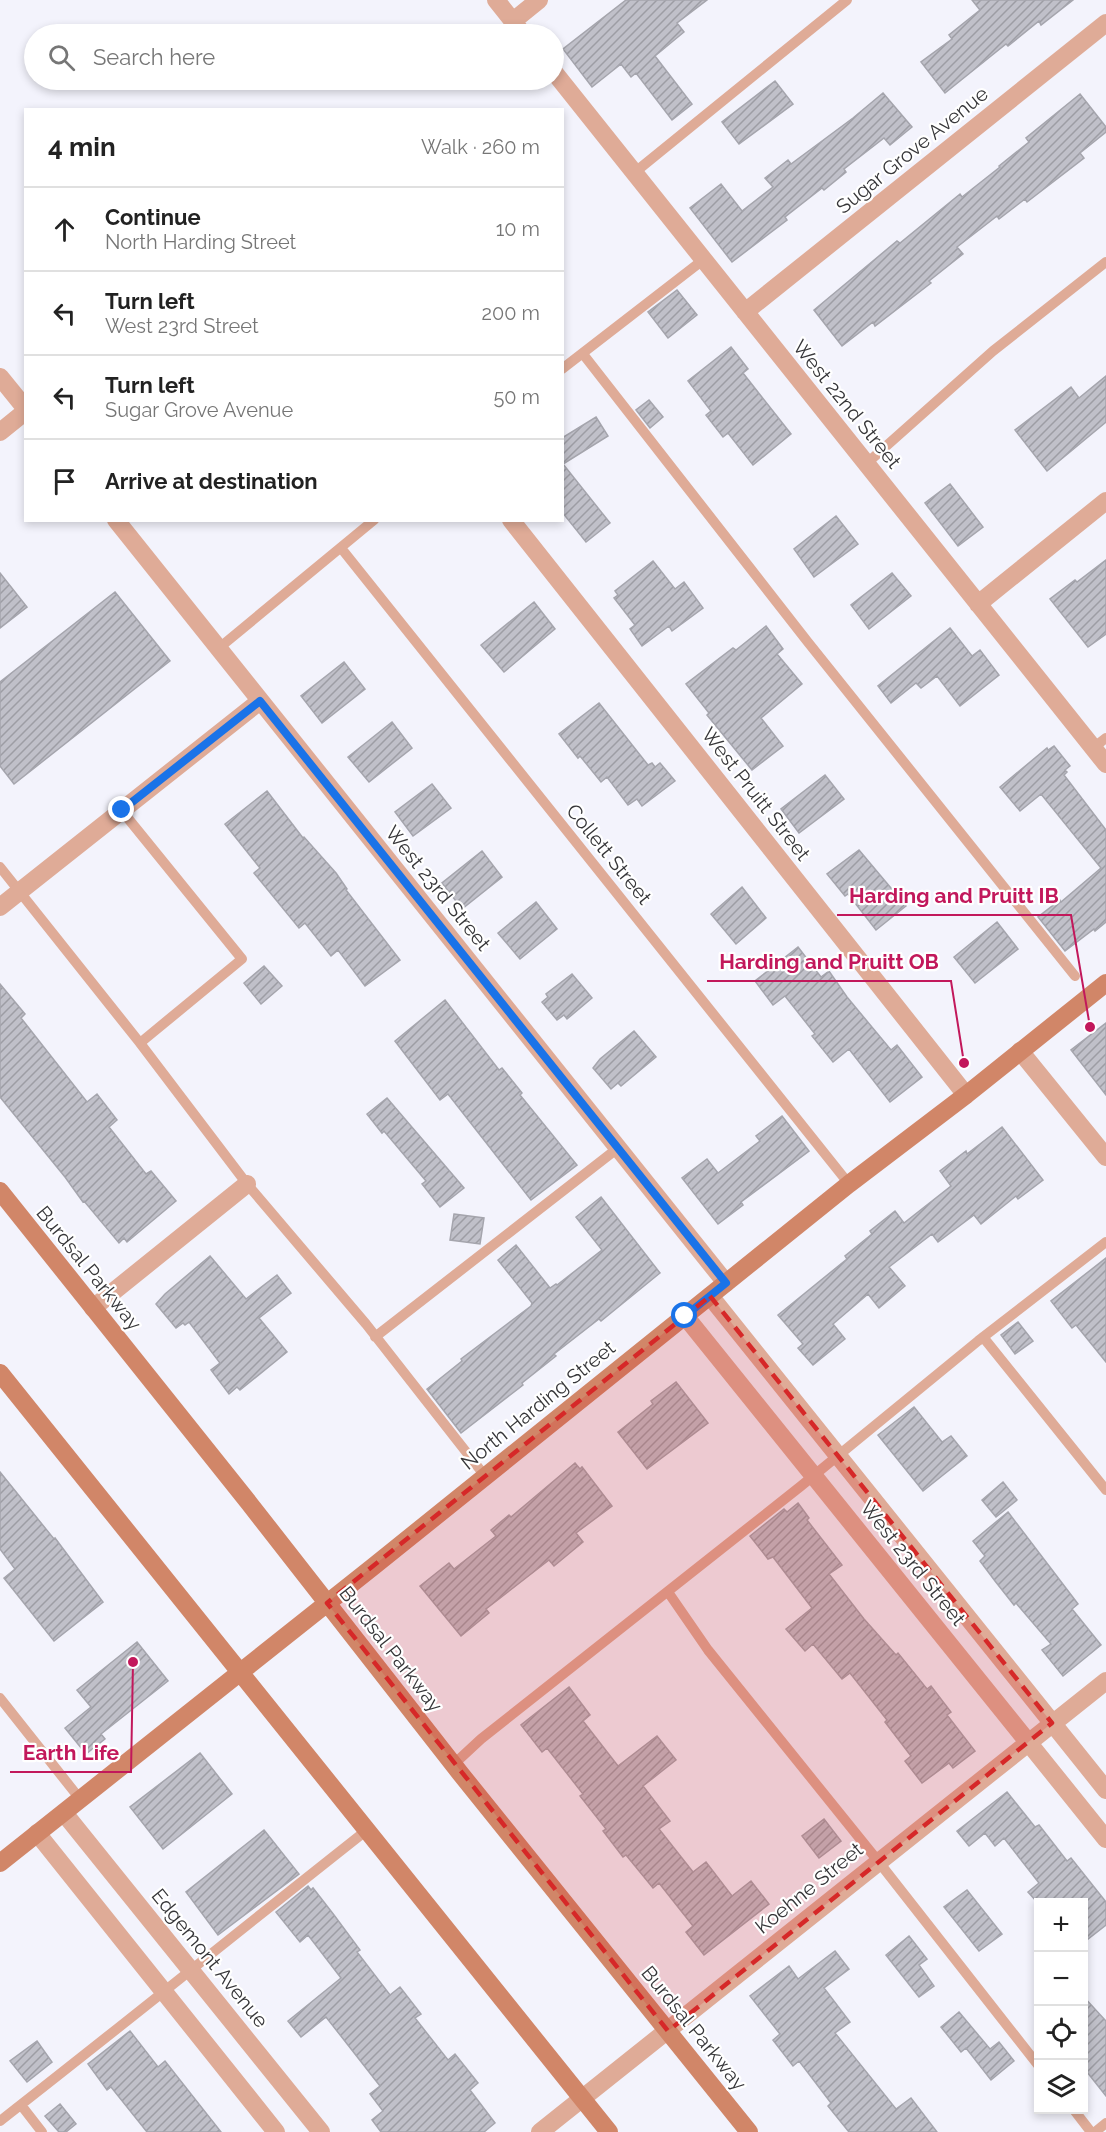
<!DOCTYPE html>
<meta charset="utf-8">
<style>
:root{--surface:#fff;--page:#f6f6f6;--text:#222;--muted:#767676;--line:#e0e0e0}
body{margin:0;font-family:Raleway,sans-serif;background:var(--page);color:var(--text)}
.controls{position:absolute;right:18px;bottom:18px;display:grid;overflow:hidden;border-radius:0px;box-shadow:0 3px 9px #0003}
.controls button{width:54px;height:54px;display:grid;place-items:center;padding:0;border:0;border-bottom:2px solid var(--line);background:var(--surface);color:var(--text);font:30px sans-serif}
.stop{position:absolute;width:18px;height:18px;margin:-14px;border:4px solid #1a73e8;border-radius:50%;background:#fff}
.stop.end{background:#1a73e8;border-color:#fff;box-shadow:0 2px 6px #0008}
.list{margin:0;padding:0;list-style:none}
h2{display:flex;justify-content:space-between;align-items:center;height:78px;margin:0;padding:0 24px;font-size:26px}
h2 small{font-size:20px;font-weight:400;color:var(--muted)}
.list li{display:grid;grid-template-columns:39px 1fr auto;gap:18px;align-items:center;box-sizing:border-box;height:84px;padding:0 24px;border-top:2px solid var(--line)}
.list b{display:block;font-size:22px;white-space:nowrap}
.list p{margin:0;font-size:20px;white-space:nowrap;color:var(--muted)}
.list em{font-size:20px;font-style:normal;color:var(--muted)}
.icon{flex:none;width:33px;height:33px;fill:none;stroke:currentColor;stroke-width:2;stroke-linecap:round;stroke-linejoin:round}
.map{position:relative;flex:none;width:1106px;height:2132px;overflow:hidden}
.search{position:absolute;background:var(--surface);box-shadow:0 3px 9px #0003;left:24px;top:24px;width:540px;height:66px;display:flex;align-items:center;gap:15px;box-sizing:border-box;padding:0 21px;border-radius:33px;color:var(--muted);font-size:22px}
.panel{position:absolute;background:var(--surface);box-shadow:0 3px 9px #0003;left:24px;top:108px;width:540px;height:414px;border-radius:0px}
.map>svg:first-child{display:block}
.building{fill:url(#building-hatch);stroke:#a5a5ad;stroke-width:1.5}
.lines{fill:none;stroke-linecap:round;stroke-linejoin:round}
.lane{stroke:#dfab97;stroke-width:10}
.street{stroke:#dfab97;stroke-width:18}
.secondary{stroke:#d18668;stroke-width:18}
.route{stroke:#1a73e8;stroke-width:8}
.marked{fill:#d62828;fill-opacity:0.2;stroke:#d62828;stroke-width:4.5;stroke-dasharray:12 8;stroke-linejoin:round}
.labels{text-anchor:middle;stroke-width:4.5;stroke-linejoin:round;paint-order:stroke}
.street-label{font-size:20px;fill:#363639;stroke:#fff}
.leader{fill:none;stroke:#c2185b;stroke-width:2}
.callout-dot{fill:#c2185b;stroke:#fff;stroke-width:2}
.callout-label{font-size:21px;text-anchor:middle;font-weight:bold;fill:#c2185b;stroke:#fff;stroke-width:4.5;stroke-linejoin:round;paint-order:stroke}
</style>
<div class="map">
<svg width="1106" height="2132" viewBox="0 0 1106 2132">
<defs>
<pattern id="building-hatch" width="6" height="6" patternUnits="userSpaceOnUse" patternTransform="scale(1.5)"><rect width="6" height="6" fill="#c0c0c9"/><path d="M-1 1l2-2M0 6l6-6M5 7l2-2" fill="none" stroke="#9d9da4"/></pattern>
</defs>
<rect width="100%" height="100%" fill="#f3f3fc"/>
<path class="building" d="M626,0H707L677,23L684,32L655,56L692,104L672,120L636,73L631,77L621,64L592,87L563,49Z
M972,0H1073L1041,25L1039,21L1008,46L1006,44L945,93L921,62L952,39L949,35L980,10Z
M775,81L793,104L739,144L722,122Z
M883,93L912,127L890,145L884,138L844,169L846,172L824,190L822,188L785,217L787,220L732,262L690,208L721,184L742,211L773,187L765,178L788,160L791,164L853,118Z
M1080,94L1106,127V132L1080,153L1084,158L1027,202L1025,199L999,219L997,216L957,247L963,254L929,281L931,283L875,326L873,322L842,346L814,310L897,241L900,243L960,194L962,197L1000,167L999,166L1029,142L1026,138Z
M677,290L697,315L668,338L648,312Z
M731,347L748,369L743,373L791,434L753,465L728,433L723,437L706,415L711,411L688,381Z
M1106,376V422L1047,471L1015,430L1071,387L1079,398Z
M649,400L663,417L650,428L636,410Z
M596,417L608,436L563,464L610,523L586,542L562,512V438Z
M950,484L983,527L958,546L925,503Z
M836,516L858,544L814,577L794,549Z
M1106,560V634L1088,647L1050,599L1075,580L1077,582Z
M653,561L675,589L684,582L703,608L672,631L669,626L642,646L630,629L635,625L614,598L618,595L615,591Z
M0,573L27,607L0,628Z
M892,573L911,596L869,629L851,605Z
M115,592L170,661L14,784L0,766V682Z
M534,602L555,629L504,672L481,645Z
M766,626L783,649L777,654L802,684L761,718L783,746L752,770L707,715L709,713L686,684L733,648L736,650Z
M950,628L972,656L980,650L999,675L960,706L937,676L921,688L916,683L891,703L878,686Z
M344,662L365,689L322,723L301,696Z
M599,703L648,765L652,763L655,767L660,763L675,781L642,806L637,799L628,805L607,777L601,782L580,756L578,758L559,734Z
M392,722L412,748L369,782L348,757Z
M1054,746L1070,766L1065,770L1067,772L1064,775L1106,830V922L1095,931L1094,929L1065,951L1038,917L1060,900L1061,902L1101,868L1041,794L1020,811L1000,787L1047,748L1048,750Z
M825,775L844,799L799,833L781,809Z
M432,784L451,808L413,836L395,812Z
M267,791L303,838L304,837L336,873L347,889L346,890L400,960L365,986L338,950L331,956L305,923L299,928L254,873L260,868L225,824Z
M859,850L906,906L876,930L848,894L845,896L827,874Z
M482,851L502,877L462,909L442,883Z
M742,887L766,918L736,944L711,914Z
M536,902L557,929L520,959L498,933Z
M997,922L1018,949L975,983L954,957Z
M798,947L821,977L829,971L847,997L891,1050L897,1045L922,1077L890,1102L849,1049L833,1062L812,1036L815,1034L785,996L773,1005L755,981Z
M264,966L282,986L261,1004L244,983Z
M572,974L592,998L567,1019L564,1015L557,1020L542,1002L548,997L546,994Z
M0,984L25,1014L21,1018L87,1102L97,1094L117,1120L109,1127L146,1174L151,1171L176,1201L127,1242L124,1238L119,1243L84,1201L83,1202L65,1177L0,1097Z
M445,1000L499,1070L502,1068L522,1093L520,1095L577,1165L531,1200L448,1094L440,1100L395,1041Z
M1106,1023V1095L1071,1050Z
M634,1031L656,1057L621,1086L618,1083L611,1089L593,1068L600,1059Z
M387,1098L464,1188L440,1207L422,1184L426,1181L384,1131L382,1133L367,1114Z
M782,1116L809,1151L741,1202L743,1205L718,1224L682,1178L707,1159L718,1173L760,1141L756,1136Z
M1002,1127L1043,1180L1018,1199L1016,1196L981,1224L974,1215L938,1242L932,1234L889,1267L905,1286L879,1308L868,1294L833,1324L845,1339L813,1365L798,1348L803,1344L778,1315L847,1259L845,1256L872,1234L870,1231L895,1211L904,1223L951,1186L940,1171L966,1151L967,1154Z
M601,1197L660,1273L601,1321L599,1319L554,1354L556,1356L522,1383L523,1385L461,1433L427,1389L462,1361L461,1359L531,1306L532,1303L498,1260L516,1245L550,1288L556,1284L557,1285L602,1250L576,1217Z
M454,1214L484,1218L480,1244L450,1240Z
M210,1256L246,1299L277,1275L291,1293L259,1318L287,1352L240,1390L237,1387L229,1394L211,1370L220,1363L189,1322L185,1325L183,1323L176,1328L156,1304L165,1294Z
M1106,1258V1362L1076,1325L1072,1328L1051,1301Z
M1018,1322L1033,1341L1015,1354L1001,1335Z
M676,1382L708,1423L647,1469L618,1432L653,1404L651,1401Z
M914,1407L942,1442L951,1436L967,1456L923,1491L878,1435Z
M575,1463L580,1469L582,1467L612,1506L576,1533L583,1542L554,1566L549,1560L486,1609L489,1613L461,1636L420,1586L449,1563L454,1569L496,1536L491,1530L509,1515L511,1517Z
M0,1472L54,1539L55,1538L103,1602L54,1641L4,1578L15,1569L0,1549Z
M1003,1482L1017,1500L996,1517L982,1500Z
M798,1503L809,1518L807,1520L842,1565L829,1574L864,1619L896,1655L898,1653L927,1689L931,1686L951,1712L947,1715L975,1751L953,1768L949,1763L922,1783L905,1761L911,1756L885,1722L887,1720L850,1673L842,1679L813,1644L805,1651L786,1629L812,1608L773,1557L768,1559L750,1536L784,1509L787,1512Z
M1008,1512L1078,1604L1072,1609L1101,1645L1063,1676L1042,1650L1051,1644L1016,1603L1014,1605L995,1581L980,1561L985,1556L973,1541Z
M137,1642L168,1681L101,1734L105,1739L86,1754L65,1728L91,1707L77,1690Z
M569,1687L590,1715L583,1721L618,1766L657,1736L676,1760L643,1786L670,1821L659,1829L693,1872L706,1862L732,1896L751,1881L769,1904L704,1955L686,1932L693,1926L659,1883L653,1888L626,1855L623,1857L603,1831L606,1829L580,1796L583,1794L547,1748L542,1752L521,1725Z
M200,1753L232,1794L163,1849L130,1807Z
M1007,1792L1035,1827L1039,1825L1067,1861L1071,1858L1106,1902V1925L1083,1943V1902H1037L1028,1892L1039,1883L1004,1838L995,1846L985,1833L969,1846L957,1831Z
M824,1819L841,1841L819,1858L802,1836Z
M264,1830L299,1874L218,1935L186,1892Z
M308,1886L311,1890L313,1888L334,1915L360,1950L357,1952L390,1995L400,1987L421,2014L415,2018L448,2060L455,2054L478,2083L470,2090L495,2123L484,2132H381L372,2120L383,2111L370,2094L380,2086L326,2017L301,2037L288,2021L341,1978L308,1935L300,1942L276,1912Z
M967,1890L1002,1934L979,1951L944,1907Z
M909,1936L927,1959L919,1965L934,1986L919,1997L886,1955Z
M835,1951L849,1969L824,1988L850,2022L835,2033L896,2109L911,2098L937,2132H849L828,2106L831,2103L799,2061L793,2066L773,2040L780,2034L750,1996L789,1966L798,1979Z
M1083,1996L1106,2021V2096L1083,2067Z
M959,2012L990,2049L999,2042L1014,2061L991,2080L966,2048L961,2052L941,2027Z
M130,2031L158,2067L165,2061L221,2132H147L111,2087L107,2090L88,2064Z
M37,2041L52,2062L27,2082L10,2061Z
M60,2104L76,2124L66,2132H59L45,2116Z"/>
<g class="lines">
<path class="lane" d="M634,173L847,0
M583,354L807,641L1075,976
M562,369L703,260
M866,464L993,351L1106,262
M341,548L849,1184
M219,648L374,520
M1093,748L1106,738
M122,811L242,959L140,1043
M0,867L140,1043L247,1184L366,1324L485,1476
M375,1337L618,1148
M983,1337L1106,1490
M668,1592L708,1650L878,1861L1038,2065
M0,1698L80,1799
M453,1765L481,1739L801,1486L978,1341L1106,1242
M21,2105L42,2132
M1074,2110L1091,2132
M0,2121C123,2025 244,1927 367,1830
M1095,2132L1106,2123"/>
<path class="street" d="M496,0L523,34
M513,21L539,0
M554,72L1106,764
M745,312L1106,23
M0,377L26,409
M0,432L26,411
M116,520L726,1283
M511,520L966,1095
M978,604L1106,501
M0,907L260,701
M1020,1051L1106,1157
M710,1296L1106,1790
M93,1308L247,1184
M685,1316L1106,1839
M64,1813L321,2132
M37,1833L276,2132
M540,2132L1106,1681"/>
<path class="secondary" d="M0,1191L249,1503L460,1773L749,2132
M0,1373L609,2132
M0,1863L374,1566L849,1184L966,1095L1106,983"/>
</g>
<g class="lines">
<path class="route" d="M122,810L260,701L726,1283L685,1316"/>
</g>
<path class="marked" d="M710,1296L1052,1723L668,2031L327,1603Z"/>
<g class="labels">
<g class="street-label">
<text transform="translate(912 150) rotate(-39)" y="7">Sugar Grove Avenue</text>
<text transform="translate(847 404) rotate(51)" y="7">West 22nd Street</text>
<text transform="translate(756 794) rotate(52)" y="7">West Pruitt Street</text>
<text transform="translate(609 854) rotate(51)" y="7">Collett Street</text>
<text transform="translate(438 888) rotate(51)" y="7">West 23rd Street</text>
<text transform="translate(89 1268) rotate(51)" y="7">Burdsal Parkway</text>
<text transform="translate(538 1405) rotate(-39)" y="7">North Harding Street</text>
<text transform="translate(913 1563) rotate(51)" y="7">West 23rd Street</text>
<text transform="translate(391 1649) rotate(52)" y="7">Burdsal Parkway</text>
<text transform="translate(809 1888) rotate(-39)" y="7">Koehne Street</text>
<text transform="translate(210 1958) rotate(51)" y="7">Edgemont Avenue</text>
<text transform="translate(694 2028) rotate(51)" y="7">Burdsal Parkway</text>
</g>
</g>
<path class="leader" d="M1090 1027L1071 915H837M964 1063L951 981H707M133 1662L131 1772H10"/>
<g class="callout-dot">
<circle cx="1090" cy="1027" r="6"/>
<circle cx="964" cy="1063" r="6"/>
<circle cx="133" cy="1662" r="6"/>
</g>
<g class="callout-label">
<text x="954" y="903">Harding and Pruitt IB</text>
<text x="829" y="969">Harding and Pruitt OB</text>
<text x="71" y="1760">Earth Life</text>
</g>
</svg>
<div class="controls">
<button>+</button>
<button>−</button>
<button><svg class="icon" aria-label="locate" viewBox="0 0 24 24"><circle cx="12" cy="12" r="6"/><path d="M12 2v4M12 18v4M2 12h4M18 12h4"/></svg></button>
<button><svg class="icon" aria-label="layers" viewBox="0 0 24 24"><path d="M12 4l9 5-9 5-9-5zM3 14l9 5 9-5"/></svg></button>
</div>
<div class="stop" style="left:685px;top:1316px"></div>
<div class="stop end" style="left:122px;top:810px"></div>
<div class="search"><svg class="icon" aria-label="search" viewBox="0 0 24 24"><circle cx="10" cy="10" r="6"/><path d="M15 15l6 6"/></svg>Search here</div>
<section class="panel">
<h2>4 min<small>Walk · 260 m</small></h2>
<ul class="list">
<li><svg class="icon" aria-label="ahead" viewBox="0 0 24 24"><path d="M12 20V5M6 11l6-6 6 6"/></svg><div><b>Continue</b><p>North Harding Street</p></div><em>10 m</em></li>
<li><svg class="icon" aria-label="left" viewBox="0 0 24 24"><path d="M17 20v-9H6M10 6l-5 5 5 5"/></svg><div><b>Turn left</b><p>West 23rd Street</p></div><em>200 m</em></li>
<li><svg class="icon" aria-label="left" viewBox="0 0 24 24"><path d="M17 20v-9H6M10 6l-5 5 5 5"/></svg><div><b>Turn left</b><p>Sugar Grove Avenue</p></div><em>50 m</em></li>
<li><svg class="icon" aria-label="arrive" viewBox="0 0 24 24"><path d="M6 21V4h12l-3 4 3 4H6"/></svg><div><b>Arrive at destination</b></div></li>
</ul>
</section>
</div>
